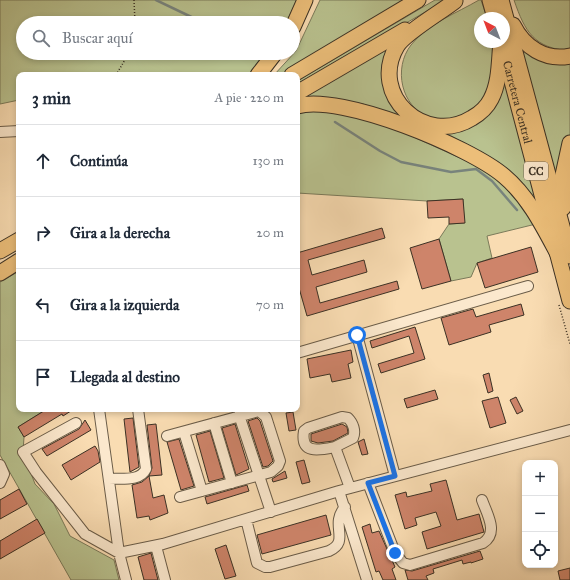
<!DOCTYPE html>
<html lang="es">
<meta charset="utf-8">
<style>
:root{--surface:#fff;--page:#f6f6f7;--text:#1f2937;--muted:#747a83;--line:#e0e1e3}
body{margin:0;font-family:"IM FELL Great Primer",serif;background:var(--page);color:var(--text)}
.controls{position:absolute;right:12px;bottom:12px;display:grid;overflow:hidden;border-radius:8px;box-shadow:0 2px 6px #0003}
.controls button{width:36px;height:36px;display:grid;place-items:center;padding:0;border:0;border-bottom:1px solid var(--line);background:var(--surface);color:var(--text);font:20px sans-serif}
.compass{position:absolute;left:474px;top:12px;width:36px;height:36px;border-radius:50%;background:var(--surface);box-shadow:0 2px 6px #0003;rotate:318deg}
.stop{position:absolute;width:12px;height:12px;margin:-9px;border:3px solid #1a73e8;border-radius:50%;background:#fff}
.stop.end{background:#1a73e8;border-color:#fff;box-shadow:0 1px 4px #0008}
.list{margin:0;padding:0;list-style:none}
h2{display:flex;justify-content:space-between;align-items:center;height:52px;margin:0;padding:0 16px;font-size:17px}
h2 small{font-size:13px;font-weight:400;color:var(--muted)}
.list li{display:grid;grid-template-columns:26px 1fr auto;gap:12px;align-items:center;box-sizing:border-box;height:72px;padding:0 16px;border-top:1px solid var(--line)}
.list b{display:block;font-size:15px;white-space:nowrap}
.list em{font-size:13px;font-style:normal;color:var(--muted)}
.icon{flex:none;width:22px;height:22px;fill:none;stroke:currentColor;stroke-width:2;stroke-linecap:round;stroke-linejoin:round}
.map{position:relative;flex:none;width:570px;height:580px;overflow:hidden}
.search{position:absolute;background:var(--surface);box-shadow:0 2px 6px #0003;left:16px;top:16px;width:284px;height:44px;display:flex;align-items:center;gap:10px;box-sizing:border-box;padding:0 14px;border-radius:22px;color:var(--muted);font-size:15px}
.panel{position:absolute;background:var(--surface);box-shadow:0 2px 6px #0003;left:16px;top:72px;width:284px;height:340px;border-radius:8px}
.map>svg:first-child{display:block}
.green{fill:#b9c28f;stroke:#7a7a5a}
.lines{fill:none;stroke-linecap:round;stroke-linejoin:round}
.stream{stroke:#78837c;stroke-width:2.5}
.building{fill:#ce846a;stroke:#3b3124}
.minor-casing{stroke:#6a5c48;stroke-width:12}
.highway-casing{stroke:#3b3124;stroke-width:17}
.path{stroke:#3b3124;stroke-width:1.5;stroke-dasharray:1 2;stroke-linecap:butt}
.minor{stroke:#fbe8cd;stroke-width:10}
.highway{stroke:#ecbe79;stroke-width:15}
.route{stroke:#1a73e8;stroke-width:5}
.labels{text-anchor:middle;stroke-width:4;stroke-linejoin:round;paint-order:stroke}
.shield{fill:#fbe8cd;stroke:#756857;stroke-width:1}
.shield-label{font-size:11px;font-weight:bold;fill:#3b3124}
.street-label{font-size:12px;fill:#3b3124;stroke:#fbe8cd}
</style>
<div class="map">
<svg width="570" height="580" viewBox="0 0 570 580">
<rect width="100%" height="100%" fill="#f9dcb2"/>
<filter id="stains"><feTurbulence type="fractalNoise" baseFrequency=".005" numOctaves="4"/><feColorMatrix values="0 0 0 0 .2 0 0 0 0 .09 0 0 0 0 .02 0 0 0 .5 -.17"/></filter>
<radialGradient id="worn" r=".72"><stop offset=".6" stop-color="#630" stop-opacity="0"/><stop offset="1" stop-color="#630" stop-opacity=".3"/></radialGradient>
<path class="green" d="M0,0H297L286,23H23V53H266L250,75H19V100L0,104Z
M320,0H413L282,75H274L296,51Z
M435,0H446L297,86V81Z
M479,0H481L487,18H480V42H492L495,60L487,98L460,119C450,119 439,120 429,117C401,107 393,68 411,45C427,24 457,13 479,0Z
M514,0H570V51C534,48 525,32 514,0Z
M400,37L397,45L393,93L431,127L492,107L501,95L505,76L541,208L509,170L490,157L463,142L363,104L346,101L297,102Z
M521,48L570,60V140L562,204Z
M315,110H330L385,124L502,177L536,224L487,236L492,258L477,263L471,277L451,281L439,239L449,224L464,223L463,199L427,201L297,193V113Z
M19,271V409H47L18,427L24,437L23,452L35,484L54,504L70,536L114,560L119,580H71L0,455V282Z"/>
<g class="lines">
<path class="stream" d="M156,0L204,23
M259,53L265,56
M335,122L380,151L401,162L451,172L476,169L492,181L517,210"/>
</g>
<path class="building" d="M463,199L465,223L449,224V217L428,218L427,201Z
M382,228L385,238L308,260L312,275L364,260L367,272L316,287L320,303L397,281L399,289L307,316L297,281V253Z
M439,239L451,281L422,289L410,248Z
M531,247L538,272L485,288L477,263Z
M521,304L524,315L489,325L491,332L449,345L441,318L473,309L476,317Z
M415,327L425,359L381,373L378,364L414,353L409,336L372,348L370,341Z
M351,350L353,362L348,364L351,378L332,382L330,374L310,378L307,359Z
M489,373L493,391L488,393L483,375Z
M435,390L438,399L407,408L404,399Z
M498,397L506,423L490,428L482,401Z
M516,397L523,411L517,414L510,400Z
M47,409H74L63,416L62,414L24,437L18,427Z
M293,412L296,430L289,431L286,413Z
M133,418L139,467L130,472L124,419Z
M257,418L260,421L273,461L268,466L263,467L248,421Z
M85,420L91,430L47,456L42,449L79,429Z
M156,424L162,475L149,476L152,468L147,425Z
M235,424L249,469L236,475L222,428Z
M342,424L347,427L348,433L333,441L318,443L311,441V434Z
M210,431L224,478L209,482L196,435Z
M179,439L194,486L181,490L167,442Z
M364,439L368,454L362,455L358,442Z
M95,446L98,451L100,462L71,480L62,465Z
M304,460L310,482L302,484L296,462Z
M285,471L287,478L273,482L272,479Z
M149,476L153,498L164,495L168,513L150,520L149,516L137,518L132,485L142,482Z
M446,480L457,520L479,514L484,532L427,549L422,532L441,526L436,512L415,518L417,525L405,529L395,495L406,492L407,497L432,491L430,484Z
M247,485L249,491L207,504L205,497Z
M19,489L27,504L0,519V500Z
M326,515L331,535L262,554L257,535Z
M37,519L45,533L0,559V541Z
M370,524L372,533L379,531L395,567L392,569L396,580H383L379,571L376,572L362,527Z
M226,545L236,576L225,579L215,549Z
M480,551L483,559L471,563V562L463,564L462,560L433,569L434,573L426,576L428,580H408L405,570L412,571Z
M151,553L158,580H144L138,557Z
M570,568V580H560L558,571Z"/>
<g class="lines">
<defs>
<path id="minor" d="M0,132L19,131
M357,335L395,476
M297,353L528,286
M99,409L119,553L126,580
M239,415L271,512
M76,423L23,452L36,472L85,534L119,553L163,544L339,491L570,430
M214,423L232,483
M184,432L202,491
M167,436L259,411L266,417L280,461L278,466L271,472L180,497
M335,447L353,438C356,431 353,423 348,418L342,417L308,428L304,431C300,455 320,450 335,447L350,488
M0,465L4,474L0,483
M109,479C121,478 140,482 146,469L138,409
M368,483L395,553L403,563L410,565L483,543C499,533 487,514 482,500
M339,491L367,580
M246,519L257,563L265,567H270L329,551C351,541 329,525 345,507
M156,546L165,580"/>
<g id="highway">
<path d="M490,0L495,18"/>
<path d="M501,0L570,256"/>
<path d="M455,1C441,12 405,33 397,46C368,95 425,147 472,118C479,114 487,107 491,99C500,82 499,60 501,42"/>
<path d="M513,25C524,47 545,61 570,56"/>
<path d="M293,27L305,0"/>
<path id="s1" d="M504,51L570,301"/>
<path d="M258,75L275,53"/>
<path d="M292,75L418,0"/>
<path d="M297,93L405,30"/>
<path d="M297,106C341,93 470,147 504,176C529,197 544,228 559,256"/>
<path d="M563,208V175L570,143"/>
<path d="M0,251L19,240"/>
<path d="M0,273L19,261"/>
</g>
</defs>
<use href="#minor" class="minor-casing"/>
<use href="#highway" class="highway-casing"/>
<path class="path" d="M134,0L135,23
M116,75L129,53
M559,305L570,344"/>
<use href="#minor" class="minor"/>
<use href="#highway" class="highway"/>
</g>
<g class="lines">
<path class="route" d="M357,335L395,476L368,483L395,553"/>
</g>
<g class="labels">
<rect class="shield" x="524" y="162" width="24" height="18" rx="3"/>
<g class="shield-label">
<text x="536" y="175">CC</text>
</g>
<g class="street-label">
<text dy="4" stroke="none"><textPath href="#s1" startOffset="53">Carretera Central</textPath></text>
</g>
</g>
<rect width="100%" height="100%" filter="url(#stains)"/>
<rect width="100%" height="100%" fill="url(#worn)"/>
</svg>
<div class="controls">
<button>+</button>
<button>−</button>
<button><svg class="icon" aria-label="locate" viewBox="0 0 24 24"><circle cx="12" cy="12" r="6"/><path d="M12 2v4M12 18v4M2 12h4M18 12h4"/></svg></button>
</div>
<svg class="compass" viewBox="-18 -18 36 36"><path d="M0-13l5 13h-10z" fill="#e53935"/><path d="M0 13l5-13h-10z" fill="#747a83"/></svg>
<div class="stop" style="left:357px;top:335px"></div>
<div class="stop end" style="left:395px;top:553px"></div>
<div class="search"><svg class="icon" aria-label="search" viewBox="0 0 24 24"><circle cx="10" cy="10" r="6"/><path d="M15 15l6 6"/></svg>Buscar aquí</div>
<section class="panel">
<h2>3 min<small>A pie · 220 m</small></h2>
<ul class="list">
<li><svg class="icon" aria-label="ahead" viewBox="0 0 24 24"><path d="M12 20V5M6 11l6-6 6 6"/></svg><div><b>Continúa</b></div><em>130 m</em></li>
<li><svg class="icon" aria-label="right" viewBox="0 0 24 24"><path d="M7 20v-9h11M14 6l5 5-5 5"/></svg><div><b>Gira a la derecha</b></div><em>20 m</em></li>
<li><svg class="icon" aria-label="left" viewBox="0 0 24 24"><path d="M17 20v-9H6M10 6l-5 5 5 5"/></svg><div><b>Gira a la izquierda</b></div><em>70 m</em></li>
<li><svg class="icon" aria-label="arrive" viewBox="0 0 24 24"><path d="M6 21V4h12l-3 4 3 4H6"/></svg><div><b>Llegada al destino</b></div></li>
</ul>
</section>
</div>
